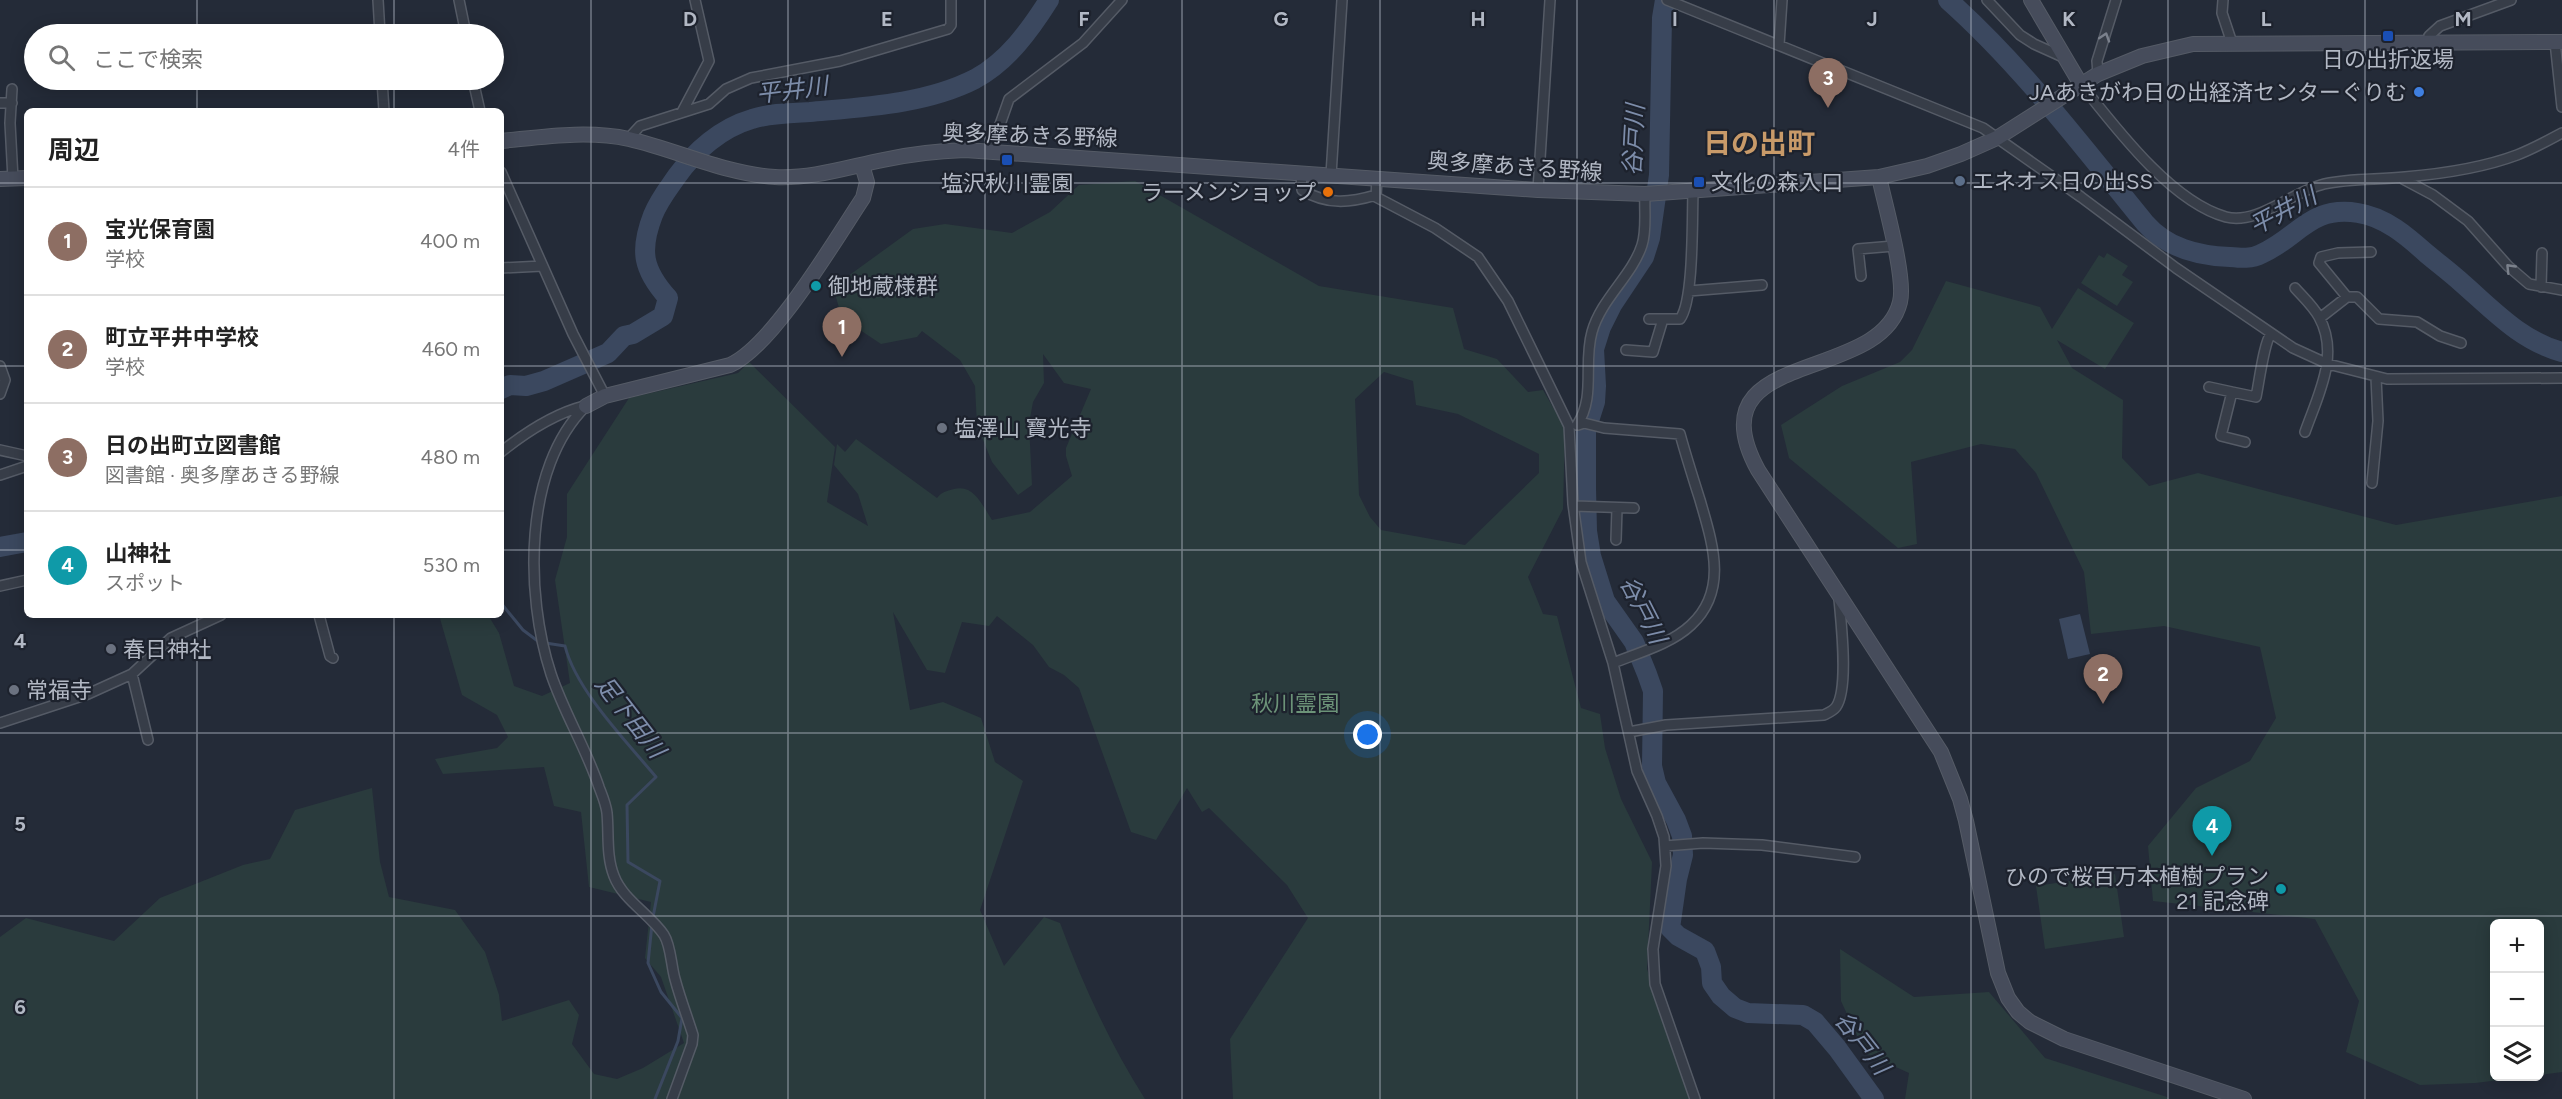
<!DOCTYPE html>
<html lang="ja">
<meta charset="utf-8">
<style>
:root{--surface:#fff;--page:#f6f6f6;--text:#222;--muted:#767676;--line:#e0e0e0;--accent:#2563eb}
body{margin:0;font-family:Figtree,"Noto Sans JP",sans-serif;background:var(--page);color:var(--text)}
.controls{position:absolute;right:18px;bottom:18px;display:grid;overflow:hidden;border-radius:9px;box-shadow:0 3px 15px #0003}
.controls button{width:54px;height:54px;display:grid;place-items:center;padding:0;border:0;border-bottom:2px solid var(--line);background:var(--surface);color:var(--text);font:30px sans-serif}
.you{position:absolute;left:1368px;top:735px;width:21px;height:21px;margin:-15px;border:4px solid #fff;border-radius:50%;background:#1a73e8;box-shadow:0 0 0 9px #1a73e833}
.badge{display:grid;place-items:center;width:39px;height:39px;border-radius:50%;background:var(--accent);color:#fff;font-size:20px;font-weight:700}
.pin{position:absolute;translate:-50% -50px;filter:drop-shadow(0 2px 3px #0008)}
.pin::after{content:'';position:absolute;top:32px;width:21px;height:18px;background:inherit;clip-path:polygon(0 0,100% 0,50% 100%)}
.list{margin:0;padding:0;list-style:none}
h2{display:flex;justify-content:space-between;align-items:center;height:78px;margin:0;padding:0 24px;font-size:26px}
h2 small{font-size:20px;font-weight:400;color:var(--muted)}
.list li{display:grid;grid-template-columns:39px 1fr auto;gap:18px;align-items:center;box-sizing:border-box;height:108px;padding:0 24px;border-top:2px solid var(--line)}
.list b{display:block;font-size:22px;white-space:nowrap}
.list p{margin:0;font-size:20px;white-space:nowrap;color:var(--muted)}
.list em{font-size:20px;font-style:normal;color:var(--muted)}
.icon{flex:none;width:33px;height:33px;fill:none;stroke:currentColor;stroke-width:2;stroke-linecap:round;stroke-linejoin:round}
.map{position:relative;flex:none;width:2562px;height:1099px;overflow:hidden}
.search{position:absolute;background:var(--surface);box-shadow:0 3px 15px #0003;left:24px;top:24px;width:480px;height:66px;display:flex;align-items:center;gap:15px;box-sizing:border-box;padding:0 21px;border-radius:33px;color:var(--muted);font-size:22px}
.panel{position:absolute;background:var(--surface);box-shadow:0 3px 15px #0003;left:24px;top:108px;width:480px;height:510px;border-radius:9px}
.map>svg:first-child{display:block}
.green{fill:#2a3b3d;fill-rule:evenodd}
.water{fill:#3b485f}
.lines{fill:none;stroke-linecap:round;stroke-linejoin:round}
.stream{stroke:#3b485f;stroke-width:3}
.river{stroke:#3b485f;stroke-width:20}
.street-casing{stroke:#555b66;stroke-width:12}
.secondary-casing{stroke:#555b66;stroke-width:16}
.street{stroke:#373d48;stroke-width:9}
.secondary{stroke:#464c5b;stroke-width:14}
.oneway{stroke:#7b818c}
.grid{fill:none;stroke:#b2b8c4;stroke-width:1.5;stroke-opacity:0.55}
.transit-dot{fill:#1a4fb4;stroke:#1d222d;stroke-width:2}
.shop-dot{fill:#3f7fe0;stroke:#1d222d;stroke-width:2}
.service-dot{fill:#5c6f8a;stroke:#1d222d;stroke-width:2}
.food-dot{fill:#e8710a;stroke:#1d222d;stroke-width:2}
.culture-dot{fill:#0f9aa8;stroke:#1d222d;stroke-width:2}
.worship-dot{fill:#6b7280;stroke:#1d222d;stroke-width:2}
.labels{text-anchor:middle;stroke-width:4.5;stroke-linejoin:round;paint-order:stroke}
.poi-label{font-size:22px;fill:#b2b8c4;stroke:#1d222d;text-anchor:start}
.street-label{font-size:22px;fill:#b2b8c4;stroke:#1d222d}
.park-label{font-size:22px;fill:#6c9378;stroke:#1d222d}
.water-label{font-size:24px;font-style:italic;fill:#7d8daa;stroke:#1d222d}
.district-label{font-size:28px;font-weight:bold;fill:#c89a69;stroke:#1d222d}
.grid-label{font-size:20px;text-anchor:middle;font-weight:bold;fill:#b2b8c4;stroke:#1d222d;stroke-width:4.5;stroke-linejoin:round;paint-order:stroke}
</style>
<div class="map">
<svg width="2562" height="1099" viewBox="0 0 2562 1099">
<rect width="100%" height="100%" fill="#242b38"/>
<path class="green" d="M1135,181L1319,286L1453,308L1464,349L1497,359L1528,392L1543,390L1565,428L1563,509L1528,577L1543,614L1557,616L1581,708L1600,714L1605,748L1621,799L1652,862L1647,969L1690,1099H1233L1230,1039L1308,918L1287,885L1209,808L1202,812L1187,788L1156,840L1131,832L1079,688L1064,675L1049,667L1033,645L997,616L989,626L962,622L945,673L927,670L893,612L910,710L943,702L981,718L995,762L1023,781L980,910L1004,966L1044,917L1060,923C1083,985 1110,1044 1145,1099H0V937L26,918L114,941L160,898L243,865L270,859L295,810L372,788L380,862L389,897L455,910L485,952L499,995L502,1021L569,1000L579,1015L572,1044L594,1074L617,1079L643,1068L684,1043L661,977L645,958L651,902L589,887L581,812L554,806L544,767L443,774L435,759L497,748L508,737L497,715L462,695L439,615H488L499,633L514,686L542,696L570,683L555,580L567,537V494L629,398L738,373L749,362L835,447L827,502L868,526L858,494L834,465L837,444L845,452L856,439L937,498C942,492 946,491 954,489C974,484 982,505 992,520L1030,512L1072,476L1066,456V448L1091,389L1064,383L1043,354L1044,383L1033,402L1029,424L1032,485L1018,495L992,462L977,425L975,386L960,360L922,331L917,337L881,344L842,318L833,287L913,229L945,224L1012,233L1050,212L1079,185ZM1384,372L1413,381L1416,405L1458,414L1539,454V473L1465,545L1381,530L1370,517L1359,495L1355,399Z
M2107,253L2128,266L2122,275L2133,282L2117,306L2081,283L2099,255L2104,258Z
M1946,281L2040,307L2052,329L2078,288L2134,323L2105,369L2057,340L2072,368L2123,400L2122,458L2149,486L2198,473L2396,525L2562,496V1072L2540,1075V924H2494V1076L2525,1077L2475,1083L2420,1085L2346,1052L2359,1001L2315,919L2153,901L2148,846L2196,788L2250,761L2276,718L2260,647L2164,626L2091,634L2084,572L2036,473L2015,449L1981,444L1911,462L1917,544L1898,548L1789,458L1781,425L1842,386L1900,362L1912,350Z
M2115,874L2124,937L2045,949L2036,886Z
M1840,949L1914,997L1989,992L2045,1058L2167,1097L2169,1099H1905L1909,1073L1865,1053L1841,1001Z"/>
<path class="water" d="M2080,614L2090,654L2068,659L2059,619Z"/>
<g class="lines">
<path class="stream" d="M501,603L523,630L539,642L565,646C576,690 626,741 656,777L627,805L628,862L660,881L653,917
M652,924L648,963L661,992L682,1018L678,1041L655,1099"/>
<path class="river" d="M1665,0L1662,18L1659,175L1650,238L1644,257L1612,305L1601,327L1594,349L1596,386L1595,402L1586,430V488L1587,531L1591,556L1605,601L1634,642L1647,674L1653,691L1652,766L1656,783L1676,820L1682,836L1683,855L1677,879L1670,928L1678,936L1705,951L1711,967L1712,983L1721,996L1735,1008L1748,1013L1803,1015L1815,1022L1837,1048L1874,1099
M1948,0C2022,66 2082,146 2145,223C2167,248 2197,256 2230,257C2241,258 2252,259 2261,254C2298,238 2310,205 2358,213C2385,217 2407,236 2427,254C2439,264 2451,273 2462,283C2493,310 2521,341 2562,352
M501,389L510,385L526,386L544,381L608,353L624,336L633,334L663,316L668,298C643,270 639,251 653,215C659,200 668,189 677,176C695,151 721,128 752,119C771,113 791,113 810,112C865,107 926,104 975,79C1008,61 1030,30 1049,0
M0,547L27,542"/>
<defs>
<path id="street" d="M378,0L380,34
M459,0L466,34
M1667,0L1983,128L2081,197L2176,268L2293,348L2328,364L2387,379L2562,378
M1987,0L2020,35L2034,44L2065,58
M2223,0L2222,13L2232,43
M2555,42L2562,107
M2429,43V36L2440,26L2511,0
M1779,45L1782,0
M2098,74L2097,61L2116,0
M382,80L384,111
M473,80L480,111
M2080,83C2115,127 2171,202 2226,217C2258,225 2291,192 2324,184C2351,178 2378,180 2405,177C2440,174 2485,167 2517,155C2533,149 2547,141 2562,133
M12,89L10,123L13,179
M0,103H12
M682,112L709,61L695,0
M628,139L640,126L709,104L726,89L751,78L840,61L948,29L951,25V0
M991,150L1009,99L1083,43L1122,0
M501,172L573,334L605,396
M1301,173L1302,190C1327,205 1349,203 1376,195
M1331,175L1342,0
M1377,178L1376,197L1435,228L1478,257L1508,301L1569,426L1573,504L1581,562L1613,663L1637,771L1657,816L1664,837L1666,866L1653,949L1655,984L1695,1099
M2403,179L2433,195L2468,221L2508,266L2529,284L2562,290
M1538,190L1550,0
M501,268L542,266
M1861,276L1858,249L1894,246
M2541,287L2542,253
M2295,288C2303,297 2313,306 2319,317C2340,355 2318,395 2305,432
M1689,291L1762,285
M2347,297H2357L2379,319L2417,322L2440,336L2461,343
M2320,318L2347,297L2319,263L2321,257L2338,253L2371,252
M1649,319H1680C1694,301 1692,218 1693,192
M1626,350L1653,352L1663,319
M0,366L5,380L0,394
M2209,387L2232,392
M586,406C523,468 525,595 551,674C564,713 586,748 599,787C602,795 606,804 607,813C609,833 606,856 614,876C623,900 650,914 664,935C671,946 671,965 675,979C680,998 687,1016 693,1035L692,1044L672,1099
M1577,425C1596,397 1583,363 1592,332C1601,299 1632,276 1642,245C1647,230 1644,210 1645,194
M1578,425L1584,423L1604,428L1680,434C1686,456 1693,478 1700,500C1712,542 1729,590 1691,625C1671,644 1638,653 1613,663
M2245,442L2221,436L2232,392L2256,397C2259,383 2264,342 2271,334
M0,450L27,456
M501,452C526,432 553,414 584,406
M0,475L27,466
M2372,483L2378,421L2376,377
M1574,506L1634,508
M1616,540L1617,508
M0,586L27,580
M319,615L330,656L333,658
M132,674L148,740
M0,723L88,694L132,674L171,638L221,615
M1629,732L1666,725L1824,715C1828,713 1833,711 1836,707C1849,689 1841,622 1839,599
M1665,846L1703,843L1762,845L1855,857"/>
<path id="secondary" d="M2031,0L2080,83
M501,141C543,137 587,130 629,139C677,150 725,174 775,177C811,179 848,167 883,160C910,154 937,151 965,150L1538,190L1645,194L1879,177L1927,166L1961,154L1997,138L2098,74L2142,56L2193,44L2562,42
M1879,177C1885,205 1906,278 1900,302C1880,385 1691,347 1758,470L1941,752L1960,799L1966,821L1998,973L2008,998L2018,1012L2030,1022L2064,1039L2244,1099
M0,179L27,178
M586,406L605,396L730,365C773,346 835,240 863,198L867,182L862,165"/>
</defs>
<use href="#street" class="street-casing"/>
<use href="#secondary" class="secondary-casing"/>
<use href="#street" class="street"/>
<use href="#secondary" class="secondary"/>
</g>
<defs><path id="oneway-chevron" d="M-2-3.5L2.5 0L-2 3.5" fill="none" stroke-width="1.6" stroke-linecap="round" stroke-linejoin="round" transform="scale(1.5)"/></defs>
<g class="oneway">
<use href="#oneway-chevron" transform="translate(2105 37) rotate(-72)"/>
<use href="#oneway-chevron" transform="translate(2510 268) rotate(-134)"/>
</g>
<path class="grid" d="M197,0V34M394,0V34M591,0V1099M788,0V1099M985,0V1099M1182,0V1099M1380,0V1099M1577,0V1099M1774,0V1099M1971,0V1099M2168,0V1099M2365,0V1099M197,80V111M394,80V111M0,183H27M501,183H2562M0,366H27M501,366H2562M0,550H27M501,550H2562M197,615V1099M394,615V1099M0,733H2562M0,916H2562"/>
<g class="transit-dot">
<rect x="2382" y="30" width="12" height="12" rx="3"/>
<rect x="1001" y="154" width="12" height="12" rx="3"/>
<rect x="1693" y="176" width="12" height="12" rx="3"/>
</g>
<circle class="shop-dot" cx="2419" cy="92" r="6"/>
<circle class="service-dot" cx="1960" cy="181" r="6"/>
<circle class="food-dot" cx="1328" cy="192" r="6"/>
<g class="culture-dot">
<circle cx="816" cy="286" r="6"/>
<circle cx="2281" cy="889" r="6"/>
</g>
<g class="worship-dot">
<circle cx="942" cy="428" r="6"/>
<circle cx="111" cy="649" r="6"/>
<circle cx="14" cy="690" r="6"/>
</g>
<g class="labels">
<g class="poi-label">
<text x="2388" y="67" text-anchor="middle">日の出折返場</text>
<text x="2407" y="100" text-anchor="end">JAあきがわ日の出経済センターぐりむ</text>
<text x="1972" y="189">エネオス日の出SS</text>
<text x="1711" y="190">文化の森入口</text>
<text x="1007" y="191" text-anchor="middle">塩沢秋川霊園</text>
<text x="1316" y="200" text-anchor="end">ラーメンショップ</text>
<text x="828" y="294">御地蔵様群</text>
<text x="954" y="436">塩澤山 寶光寺</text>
<text x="123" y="657">春日神社</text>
<text x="26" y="698">常福寺</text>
<text x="2269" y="884" text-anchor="end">ひので桜百万本植樹プラン<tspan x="2269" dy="25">21 記念碑</tspan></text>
</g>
<g class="street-label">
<text transform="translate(1030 135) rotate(2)" y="8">奥多摩あきる野線</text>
<text transform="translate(1515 166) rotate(4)" y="8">奥多摩あきる野線</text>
</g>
<g class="park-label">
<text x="1295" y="711">秋川霊園</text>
</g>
<g class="water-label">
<text transform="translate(792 90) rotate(-7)" y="8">平井川</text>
<text transform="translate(1634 140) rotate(-87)" y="8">谷戸川</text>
<text transform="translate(2283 211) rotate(-28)" y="8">平井川</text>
<text transform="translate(1643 610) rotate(63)" y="8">谷戸川</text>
<text transform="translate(630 717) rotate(52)" y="8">足下田川</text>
<text transform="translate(1862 1043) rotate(52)" y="8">谷戸川</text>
</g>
<g class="district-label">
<text x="1759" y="153">日の出町</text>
</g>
</g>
<g class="grid-label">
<text x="690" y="26">D</text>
<text x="887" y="26">E</text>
<text x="1084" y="26">F</text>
<text x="1281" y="26">G</text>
<text x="1478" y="26">H</text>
<text x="1675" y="26">I</text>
<text x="1872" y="26">J</text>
<text x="2069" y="26">K</text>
<text x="2266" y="26">L</text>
<text x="2463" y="26">M</text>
<text x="20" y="648">4</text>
<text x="20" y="831">5</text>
<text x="20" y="1014">6</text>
</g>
</svg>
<div class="controls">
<button>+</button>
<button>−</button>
<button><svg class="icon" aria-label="layers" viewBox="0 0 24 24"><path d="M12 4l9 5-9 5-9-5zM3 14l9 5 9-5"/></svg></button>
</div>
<div class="you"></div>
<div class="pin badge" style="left:842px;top:357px;background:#8d6e63">1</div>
<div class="pin badge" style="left:2103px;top:704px;background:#8d6e63">2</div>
<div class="pin badge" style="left:1828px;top:108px;background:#8d6e63">3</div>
<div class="pin badge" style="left:2212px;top:856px;background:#0f9aa8">4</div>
<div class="search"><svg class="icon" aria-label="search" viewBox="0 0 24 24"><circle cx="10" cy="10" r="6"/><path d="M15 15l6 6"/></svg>ここで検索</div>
<section class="panel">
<h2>周辺<small>4件</small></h2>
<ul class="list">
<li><span class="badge" style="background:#8d6e63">1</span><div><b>宝光保育園</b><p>学校</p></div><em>400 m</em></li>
<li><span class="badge" style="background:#8d6e63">2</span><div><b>町立平井中学校</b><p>学校</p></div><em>460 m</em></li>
<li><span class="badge" style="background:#8d6e63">3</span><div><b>日の出町立図書館</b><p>図書館 · 奥多摩あきる野線</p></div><em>480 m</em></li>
<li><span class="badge" style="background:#0f9aa8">4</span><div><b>山神社</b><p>スポット</p></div><em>530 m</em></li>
</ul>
</section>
</div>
